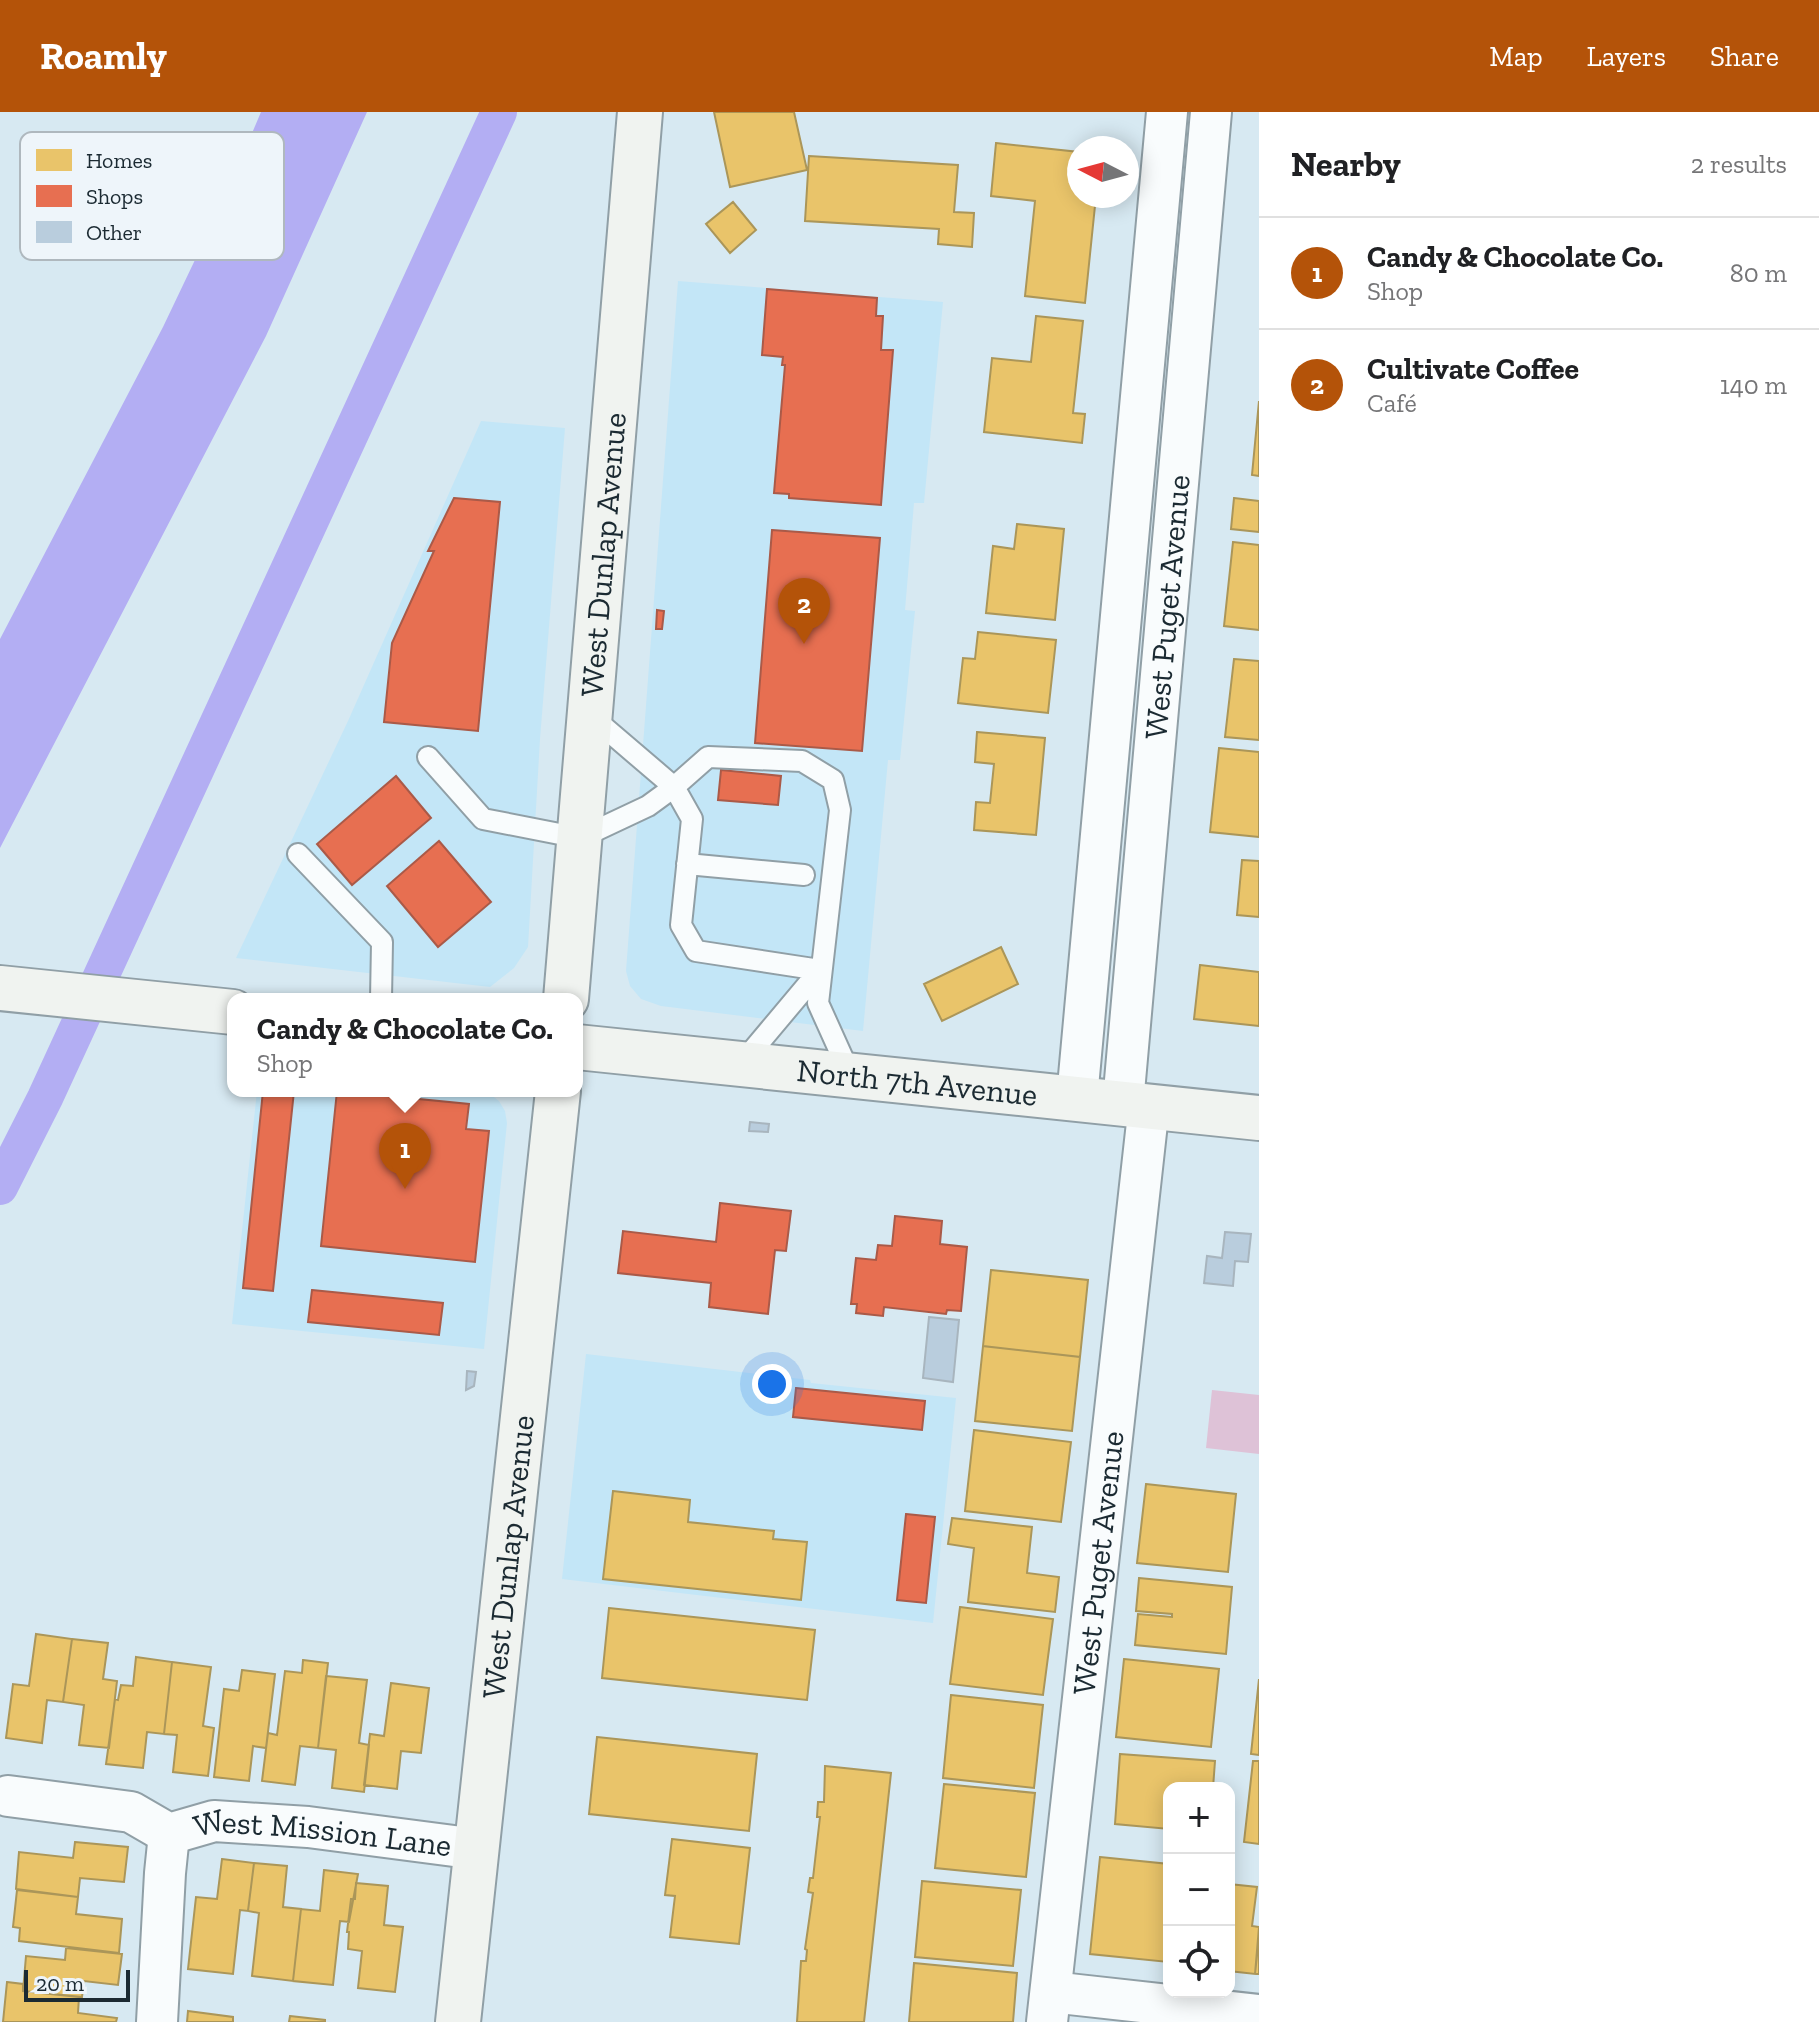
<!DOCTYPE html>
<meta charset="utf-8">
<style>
:root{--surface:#fff;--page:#f2f2f2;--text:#202124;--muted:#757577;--line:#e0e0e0;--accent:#b45309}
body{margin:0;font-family:"Zilla Slab",serif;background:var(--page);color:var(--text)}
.controls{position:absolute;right:24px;bottom:24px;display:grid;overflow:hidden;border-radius:16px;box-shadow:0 4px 20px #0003}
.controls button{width:72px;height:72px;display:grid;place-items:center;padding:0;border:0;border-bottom:2px solid var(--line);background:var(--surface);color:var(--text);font:40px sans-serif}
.compass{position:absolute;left:1067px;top:24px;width:72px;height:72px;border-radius:50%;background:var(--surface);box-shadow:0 4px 20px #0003;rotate:276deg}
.scale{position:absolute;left:24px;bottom:20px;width:106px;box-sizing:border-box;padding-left:8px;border:4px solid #1b2a32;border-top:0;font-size:22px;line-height:28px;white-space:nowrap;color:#1b2a32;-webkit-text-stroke:6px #eef5fa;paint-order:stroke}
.you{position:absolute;left:772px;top:1272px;width:28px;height:28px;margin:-20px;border:6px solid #fff;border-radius:50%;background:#1a73e8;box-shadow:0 0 0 12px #1a73e833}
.badge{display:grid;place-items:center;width:52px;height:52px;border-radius:50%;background:var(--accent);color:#fff;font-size:26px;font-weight:700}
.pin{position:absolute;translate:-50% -66px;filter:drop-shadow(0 2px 4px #0008)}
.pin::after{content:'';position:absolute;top:42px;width:28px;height:24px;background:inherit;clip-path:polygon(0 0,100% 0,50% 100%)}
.popup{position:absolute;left:227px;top:881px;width:356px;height:104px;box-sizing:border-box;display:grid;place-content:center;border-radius:16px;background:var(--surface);filter:drop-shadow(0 2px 6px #0005);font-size:26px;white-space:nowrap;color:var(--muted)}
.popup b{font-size:30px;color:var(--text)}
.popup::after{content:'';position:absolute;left:50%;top:100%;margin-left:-16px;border:16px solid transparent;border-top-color:var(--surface)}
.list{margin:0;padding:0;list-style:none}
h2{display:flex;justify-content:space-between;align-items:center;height:104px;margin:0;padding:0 32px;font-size:34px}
h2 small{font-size:26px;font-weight:400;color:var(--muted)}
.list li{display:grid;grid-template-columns:52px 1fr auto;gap:24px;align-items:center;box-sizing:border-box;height:112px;padding:0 32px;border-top:2px solid var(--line)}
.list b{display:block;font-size:30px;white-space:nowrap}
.list p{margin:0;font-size:26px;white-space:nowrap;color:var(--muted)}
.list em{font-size:26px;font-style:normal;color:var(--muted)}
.icon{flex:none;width:44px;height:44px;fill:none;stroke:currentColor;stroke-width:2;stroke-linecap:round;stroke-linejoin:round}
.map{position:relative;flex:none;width:1259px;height:1910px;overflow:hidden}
header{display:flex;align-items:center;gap:48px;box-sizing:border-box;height:112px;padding:0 40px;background:var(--accent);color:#fff}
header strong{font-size:38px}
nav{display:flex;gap:44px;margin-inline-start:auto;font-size:28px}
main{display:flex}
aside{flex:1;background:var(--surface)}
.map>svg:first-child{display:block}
.built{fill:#c3e6f7}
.green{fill:#dec2d7}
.water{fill:#b3aef3}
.homes{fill:#e9c46a;stroke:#ab9659;stroke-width:2}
.shops{fill:#e76f51;stroke:#aa5a48;stroke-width:2}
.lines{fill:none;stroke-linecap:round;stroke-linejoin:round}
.canal{stroke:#b3aef3;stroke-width:36}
.building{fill:#b9cddd;stroke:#a8b5be;stroke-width:2}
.lane-casing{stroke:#909fa6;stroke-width:24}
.street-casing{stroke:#909fa6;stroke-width:44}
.secondary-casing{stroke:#909fa6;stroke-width:48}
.lane{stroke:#f9fcfd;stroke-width:20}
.street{stroke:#f9fcfd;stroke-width:40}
.secondary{stroke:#f0f3f0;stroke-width:44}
.labels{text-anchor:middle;stroke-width:8;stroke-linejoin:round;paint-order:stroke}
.street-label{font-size:32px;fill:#1b2a32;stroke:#eef5fa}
.key{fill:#eef5fa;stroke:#afb8be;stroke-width:2}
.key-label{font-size:22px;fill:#1b2a32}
</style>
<header>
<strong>Roamly</strong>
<nav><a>Map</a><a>Layers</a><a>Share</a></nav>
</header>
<main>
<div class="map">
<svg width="1259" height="1910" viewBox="0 0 1259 1910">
<rect width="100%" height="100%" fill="#d7e9f2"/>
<path class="built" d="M678,169L943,190L924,391H914L905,498L915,499L900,648H888L863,919L661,894L641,887L630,874L626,859Z
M481,309L565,316L540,627L528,835L514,856L490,875L236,846L348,609Z
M257,979H478L490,982L499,989L505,999L507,1011L484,1237L232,1212Z
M586,1242L810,1268L811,1271L956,1286L933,1511L562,1467Z"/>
<path class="green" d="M1212,1278L1259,1283V1342L1206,1336Z"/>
<path class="water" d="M261,0H367L266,224L0,736V527L163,215L225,85Z"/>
<path class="homes" d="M714,0H794L807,58L730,75Z
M996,31L1079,40V84H1096L1085,191L1025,184L1035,89L991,84Z
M809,44L958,53L954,100L974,101L972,135L938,132L939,117L805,109Z
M733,90L756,118L730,141L706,112Z
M1036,204L1083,209L1073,301L1085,302L1082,331L984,320L992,246L1031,250Z
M1259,289V364L1252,363Z
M1234,386L1259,389V420L1231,417Z
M1017,412L1064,417L1055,508L986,501L993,434L1014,437Z
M1233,430L1259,433V518L1224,514Z
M978,520L1056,528L1048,601L958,591L963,546L975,547Z
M1234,547L1259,549V628L1225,625Z
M977,620L1045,626L1036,723L974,718L976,690L990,691L994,652L975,650Z
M1219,636L1259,640V725L1210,720Z
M1242,748L1259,749V805L1237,803Z
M1001,835L1018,872L942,909L924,872Z
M1200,853L1259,860V914L1194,907Z
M991,1158L1088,1168L1080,1245L983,1234Z
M983,1234L1080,1245L1072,1319L975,1309Z
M974,1318L1071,1330L1061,1410L965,1399Z
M1146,1372L1236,1382L1228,1460L1137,1451Z
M613,1379L690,1388L688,1410L774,1419L773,1427L807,1430L801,1488L603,1467Z
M952,1406L1032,1415L1027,1461L1059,1465L1055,1500L968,1490L974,1436L948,1432Z
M1139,1466L1232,1475L1226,1542L1135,1533L1138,1502L1172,1505V1502L1136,1499Z
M960,1495L1053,1507L1043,1583L950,1572Z
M609,1496L815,1518L807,1588L602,1566Z
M36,1522L72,1527L63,1590L47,1588L42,1631L6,1626L13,1572L29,1574Z
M72,1527L108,1531L103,1567L117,1569L109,1636L79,1633L84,1593L63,1590Z
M136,1545L172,1550L164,1622L147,1620L143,1656L106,1652L115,1587L118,1588L121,1573L133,1574Z
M1124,1547L1219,1557L1211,1635L1116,1625Z
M303,1548L328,1551L318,1636L300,1634L295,1673L262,1669L268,1621L277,1623L285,1559L302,1561Z
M172,1550L211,1555L203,1614L214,1616L208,1664L173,1660L177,1623L164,1622Z
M242,1558L275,1562L266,1636L253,1634L249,1669L214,1665L224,1577L239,1579Z
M326,1564L367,1568L359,1631L369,1633L364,1680L332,1676L336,1638L318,1636Z
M1259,1567V1643L1251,1642Z
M391,1571L429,1576L421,1641L401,1639L397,1677L364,1673L370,1622L384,1624Z
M951,1583L1043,1593L1034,1676L943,1666Z
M597,1625L757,1642L749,1719L589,1702Z
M1120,1642L1215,1649L1213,1676H1169V1717L1115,1712Z
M1253,1649H1259V1732L1244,1730Z
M825,1654L891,1661L864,1910H797L801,1849H806L807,1838L805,1837L813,1781L808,1780L810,1766H813L820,1705H817L818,1690H824Z
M944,1672L1035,1681L1026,1765L935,1756Z
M672,1727L750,1736L739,1832L670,1825L675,1784L665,1783Z
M75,1730L128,1735L124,1770L80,1766L78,1785L16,1777L19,1740L73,1746Z
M1100,1745L1169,1752L1168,1850L1090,1842Z
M222,1747L254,1751L248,1799L240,1798L233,1862L188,1857L196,1785L217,1787Z
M254,1751L287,1754L283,1795L301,1797L293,1869L252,1864L259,1801L248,1799Z
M324,1758L358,1762L349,1810L340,1809L333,1873L293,1869L301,1797L320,1799Z
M922,1769L1021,1778L1013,1854L915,1845Z
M356,1771L388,1774L384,1813L403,1815L395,1880L358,1876L362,1839L348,1837L349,1820H347L351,1787H355Z
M1229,1772L1257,1775L1252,1814L1259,1815L1255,1862L1229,1859Z
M17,1778L78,1785L76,1802L122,1807L119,1841L19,1829L20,1816L13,1815Z
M1259,1825V1862H1255Z
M66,1836L122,1842L118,1873L84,1869L82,1885L23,1879L26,1844L65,1848Z
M914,1851L1017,1861L1013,1910H909Z
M7,1870L23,1872V1879L79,1885L78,1901L117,1906L116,1910H3Z
M188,1899L233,1905V1910H187Z
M290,1904L325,1908V1910H289Z"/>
<path class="shops" d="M767,177L877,186L876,204H883L881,238H893L881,393L789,386V382L774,381L785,253H782L783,245L762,243Z
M454,386L500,390L478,619L384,610L392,531L434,439H428Z
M772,418L880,426L862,639L755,631Z
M657,498L664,499L662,517H656Z
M721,658L781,664L778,693L718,688Z
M396,664L431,706L352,773L317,732Z
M439,729L491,790L438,835L387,774Z
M263,979H294L273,1179L243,1176Z
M337,979L469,992L466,1017L489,1019L475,1150L321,1134Z
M720,1091L791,1099L786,1139L775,1138L768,1202L709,1195L711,1171L618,1161L623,1119L716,1130Z
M895,1104L942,1109L940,1132L967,1135L961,1199L947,1198L946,1202L884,1195L883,1204L856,1201L857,1192H851L856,1146L876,1148L878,1133L892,1134Z
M312,1178L443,1191L439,1223L308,1210Z
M796,1276L925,1289L922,1318L793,1305Z
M906,1402L935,1405L926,1491L897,1488Z"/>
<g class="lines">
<path class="canal" d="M0,1075L45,986L499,0"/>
</g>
<path class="building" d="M750,1010L769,1012L768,1020L749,1019Z
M1225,1120L1251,1122L1248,1150L1235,1149L1233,1174L1204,1171L1207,1144L1222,1146Z
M929,1205L959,1208L953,1270L923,1266Z
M467,1259L476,1260L474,1274L466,1278Z"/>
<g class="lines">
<defs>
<path id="lane" d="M591,604L674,675L708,645L802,649L833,668L840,698L818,891L850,962
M428,645L483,707L580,726L648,694L674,675L692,707L681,813L696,839L820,858
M298,742L382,830L381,887
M687,752L804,763
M742,951L820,858"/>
<g id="street">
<path d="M1077,986L1167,0"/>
<path id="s1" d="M1123,991L1211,0"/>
<path id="s2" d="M8,1684L131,1700L169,1722L214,1709L308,1715L477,1737"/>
<path d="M1051,1880L1259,1903"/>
<path d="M157,1910L165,1761L169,1722"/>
<path id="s3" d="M1047,1910L1149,993"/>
</g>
<g id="secondary">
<path d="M0,876L233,900"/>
<path id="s4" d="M566,887L640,0"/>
<path id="s5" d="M577,935L1259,1006"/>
<path id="s6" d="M458,1910L558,979"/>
</g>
</defs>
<use href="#lane" class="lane-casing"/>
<use href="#street" class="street-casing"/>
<use href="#secondary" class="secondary-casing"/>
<use href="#lane" class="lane"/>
<use href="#street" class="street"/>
<use href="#secondary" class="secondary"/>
</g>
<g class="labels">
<g class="street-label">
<text dy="11" stroke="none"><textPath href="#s4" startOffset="446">West Dunlap Avenue</textPath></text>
<text dy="11" stroke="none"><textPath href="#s1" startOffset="498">West Puget Avenue</textPath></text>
<text dy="11" stroke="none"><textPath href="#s5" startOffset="342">North 7th Avenue</textPath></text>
<text dy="11" stroke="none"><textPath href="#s6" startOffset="468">West Dunlap Avenue</textPath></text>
<text dy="11" stroke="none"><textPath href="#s3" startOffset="462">West Puget Avenue</textPath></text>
<text dy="11" stroke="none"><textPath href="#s2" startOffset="324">West Mission Lane</textPath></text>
</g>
</g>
<rect x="20" y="20" width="264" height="128" rx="12" class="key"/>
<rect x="36" y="37" width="36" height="22" fill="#e9c46a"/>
<rect x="36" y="73" width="36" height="22" fill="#e76f51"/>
<rect x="36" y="109" width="36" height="22" fill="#b9cddd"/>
<g class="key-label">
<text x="86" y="56">Homes</text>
<text x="86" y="92">Shops</text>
<text x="86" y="128">Other</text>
</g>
</svg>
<div class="controls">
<button>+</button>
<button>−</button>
<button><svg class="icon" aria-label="locate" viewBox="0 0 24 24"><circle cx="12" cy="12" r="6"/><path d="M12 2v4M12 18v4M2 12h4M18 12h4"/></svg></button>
</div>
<svg class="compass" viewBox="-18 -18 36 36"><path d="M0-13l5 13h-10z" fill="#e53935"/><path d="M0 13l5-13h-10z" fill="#757577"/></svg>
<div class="scale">20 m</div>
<div class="you"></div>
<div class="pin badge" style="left:405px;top:1077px">1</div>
<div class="popup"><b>Candy &amp; Chocolate Co.</b>Shop</div>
<div class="pin badge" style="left:804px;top:532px">2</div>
</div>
<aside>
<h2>Nearby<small>2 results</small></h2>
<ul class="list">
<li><span class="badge">1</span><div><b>Candy &amp; Chocolate Co.</b><p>Shop</p></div><em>80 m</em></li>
<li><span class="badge">2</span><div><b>Cultivate Coffee</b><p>Café</p></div><em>140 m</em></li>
</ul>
</aside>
</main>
